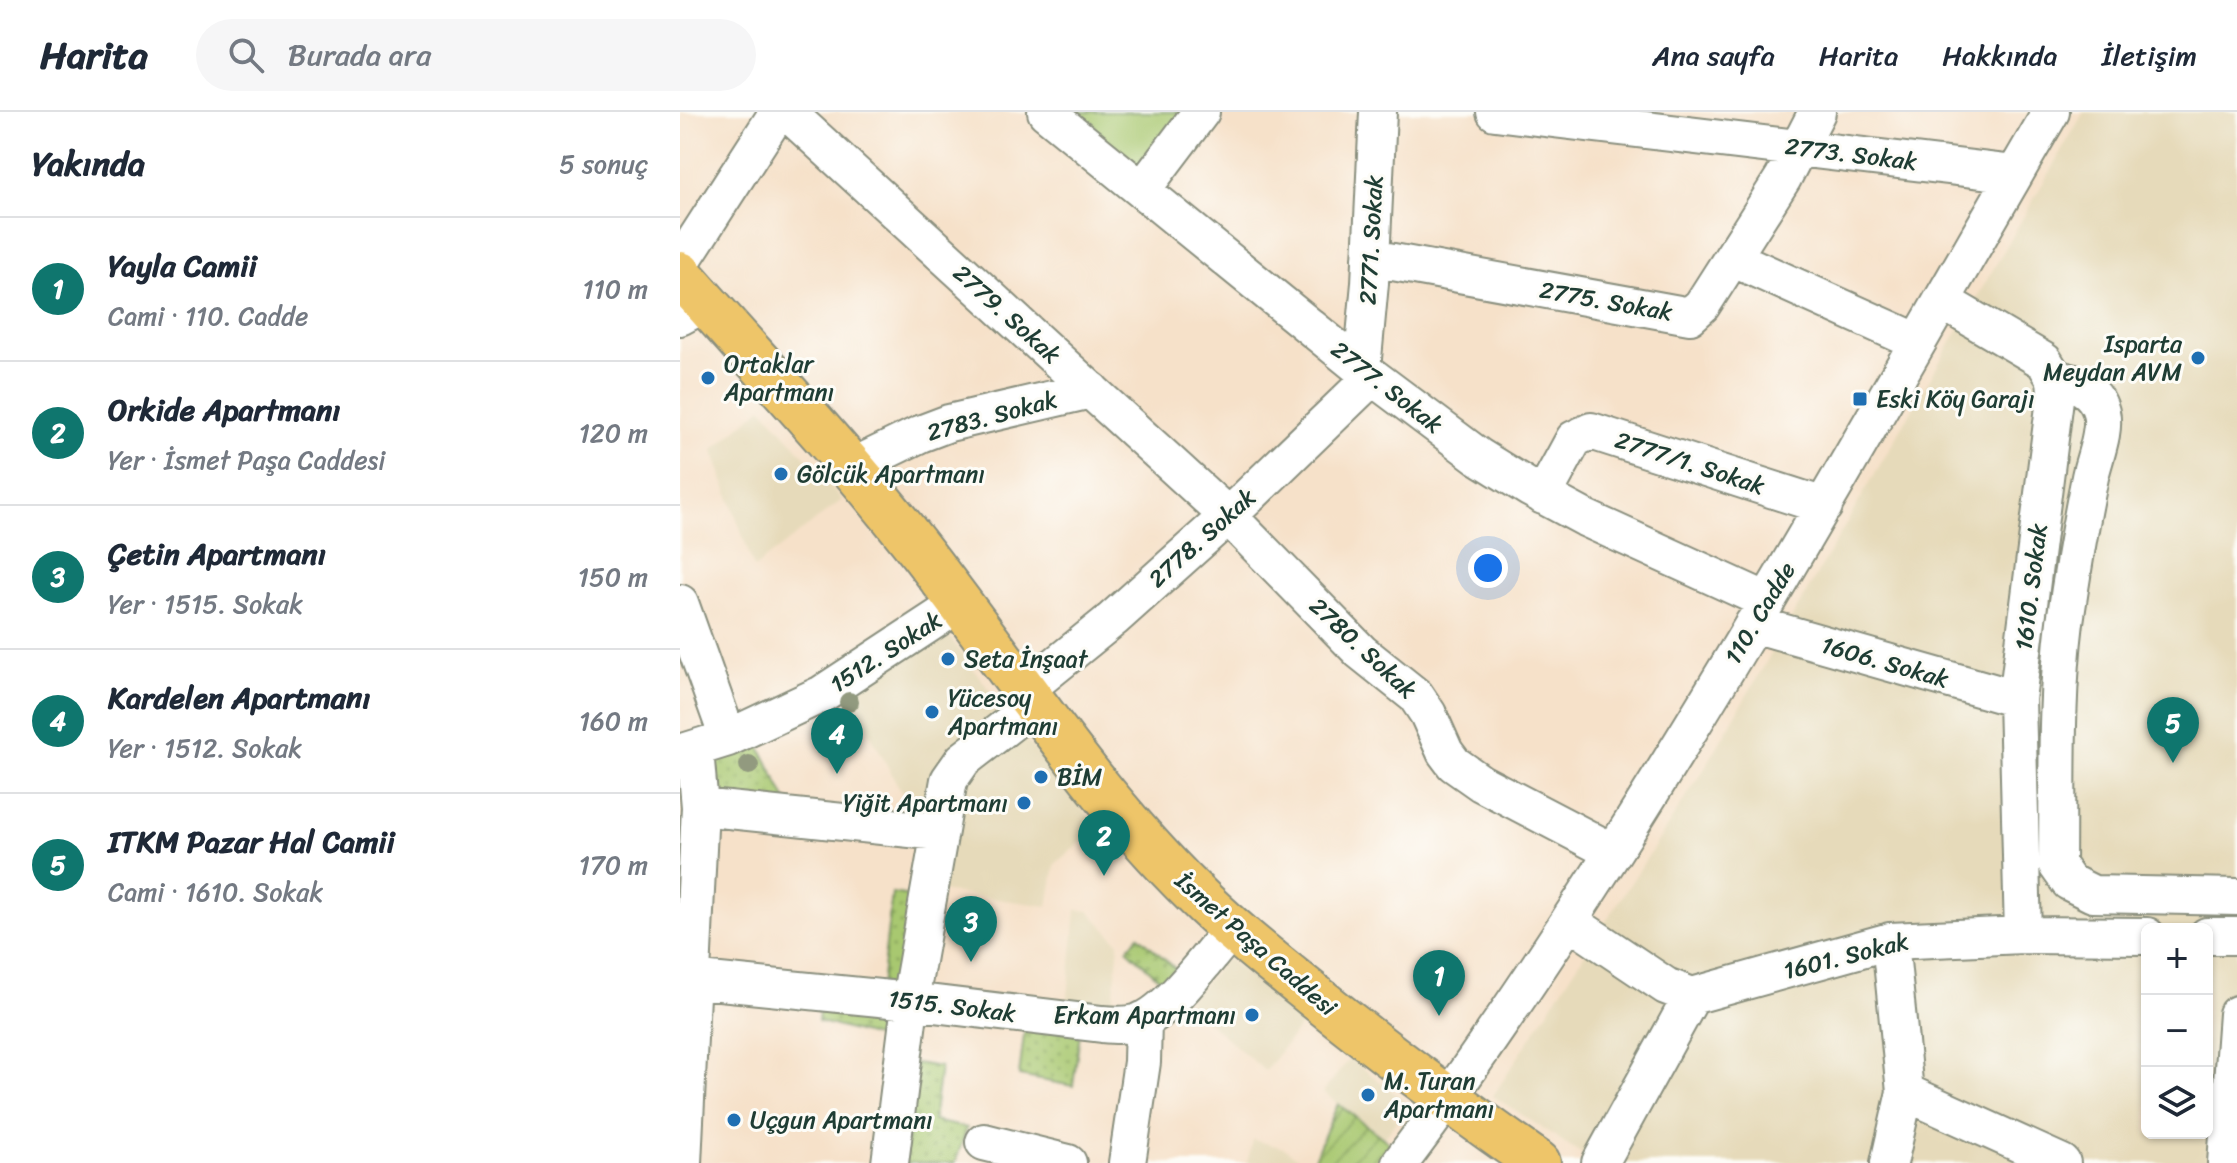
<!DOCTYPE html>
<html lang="tr">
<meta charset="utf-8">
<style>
:root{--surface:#fff;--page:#f6f6f7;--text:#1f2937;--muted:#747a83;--line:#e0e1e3;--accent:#0f766e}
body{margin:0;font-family:Sriracha,sans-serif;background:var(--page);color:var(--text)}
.controls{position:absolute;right:24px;bottom:24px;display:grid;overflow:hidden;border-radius:12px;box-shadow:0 2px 6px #0004}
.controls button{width:72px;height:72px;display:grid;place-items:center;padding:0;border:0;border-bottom:2px solid var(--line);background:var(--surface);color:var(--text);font:40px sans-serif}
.you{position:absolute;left:808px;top:456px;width:28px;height:28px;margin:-20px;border:6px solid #fff;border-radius:50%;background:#1a73e8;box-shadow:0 0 0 12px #1a73e833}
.badge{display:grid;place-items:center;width:52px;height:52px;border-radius:50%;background:var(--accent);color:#fff;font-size:26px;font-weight:700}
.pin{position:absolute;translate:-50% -66px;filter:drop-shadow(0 2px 4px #0008)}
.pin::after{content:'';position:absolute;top:42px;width:28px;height:24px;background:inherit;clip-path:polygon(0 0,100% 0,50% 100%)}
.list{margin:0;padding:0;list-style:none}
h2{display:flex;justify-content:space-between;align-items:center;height:104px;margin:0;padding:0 32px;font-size:34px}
h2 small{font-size:26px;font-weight:400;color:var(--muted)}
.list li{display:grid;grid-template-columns:52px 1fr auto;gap:24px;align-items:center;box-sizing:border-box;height:144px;padding:0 32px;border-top:2px solid var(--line)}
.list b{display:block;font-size:30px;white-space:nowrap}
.list p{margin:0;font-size:26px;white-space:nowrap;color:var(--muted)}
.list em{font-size:26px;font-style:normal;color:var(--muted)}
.icon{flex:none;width:44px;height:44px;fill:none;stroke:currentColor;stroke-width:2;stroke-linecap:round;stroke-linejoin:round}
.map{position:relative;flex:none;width:1557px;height:1051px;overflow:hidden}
header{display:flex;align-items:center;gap:48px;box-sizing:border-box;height:112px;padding:0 40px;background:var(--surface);border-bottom:2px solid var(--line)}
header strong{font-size:38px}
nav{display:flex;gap:44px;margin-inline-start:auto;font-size:28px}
.search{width:560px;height:72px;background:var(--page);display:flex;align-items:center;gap:20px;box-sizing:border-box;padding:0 28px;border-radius:44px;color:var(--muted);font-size:30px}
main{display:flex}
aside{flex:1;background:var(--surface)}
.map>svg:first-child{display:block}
.built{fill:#e6daba;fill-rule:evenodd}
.grass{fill:url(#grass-dots);stroke:#648252;stroke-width:2}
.park{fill:#a8c870;stroke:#648252;stroke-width:2}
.garden{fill:url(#garden-furrows);stroke:#648252;stroke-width:2}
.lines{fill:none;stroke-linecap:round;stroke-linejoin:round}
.minor-casing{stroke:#8a8f7e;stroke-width:40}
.major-casing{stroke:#8a8f7e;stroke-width:48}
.minor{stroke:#fff;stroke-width:36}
.major{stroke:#eec569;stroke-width:44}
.tree{fill:#929a7f}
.poi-dot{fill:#1f6fb2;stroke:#fdfcf7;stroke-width:3}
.labels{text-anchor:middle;stroke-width:6;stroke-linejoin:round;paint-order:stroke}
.street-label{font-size:24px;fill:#1f3d34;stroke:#fdfcf7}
.poi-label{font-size:24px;fill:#1f3d34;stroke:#fdfcf7;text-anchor:start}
</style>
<header>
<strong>Harita</strong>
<div class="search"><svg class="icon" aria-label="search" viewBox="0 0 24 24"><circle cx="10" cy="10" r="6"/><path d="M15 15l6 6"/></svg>Burada ara</div>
<nav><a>Ana sayfa</a><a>Harita</a><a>Hakkında</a><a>İletişim</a></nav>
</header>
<main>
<aside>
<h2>Yakında<small>5 sonuç</small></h2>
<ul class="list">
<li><span class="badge">1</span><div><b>Yayla Camii</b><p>Cami · 110. Cadde</p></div><em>110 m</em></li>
<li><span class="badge">2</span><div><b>Orkide Apartmanı</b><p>Yer · İsmet Paşa Caddesi</p></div><em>120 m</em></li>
<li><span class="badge">3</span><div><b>Çetin Apartmanı</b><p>Yer · 1515. Sokak</p></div><em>150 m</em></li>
<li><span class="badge">4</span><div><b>Kardelen Apartmanı</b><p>Yer · 1512. Sokak</p></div><em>160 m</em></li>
<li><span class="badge">5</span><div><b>ITKM Pazar Hal Camii</b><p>Cami · 1610. Sokak</p></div><em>170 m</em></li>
</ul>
</aside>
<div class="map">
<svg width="1557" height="1051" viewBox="0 0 1557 1051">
<defs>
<pattern id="grass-dots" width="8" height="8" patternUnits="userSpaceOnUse" patternTransform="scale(2)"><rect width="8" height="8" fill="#a8c870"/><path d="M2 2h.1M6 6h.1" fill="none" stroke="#88a45d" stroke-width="1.8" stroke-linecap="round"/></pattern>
<pattern id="garden-furrows" width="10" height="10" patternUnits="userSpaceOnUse" patternTransform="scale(2)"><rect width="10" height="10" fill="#a8c870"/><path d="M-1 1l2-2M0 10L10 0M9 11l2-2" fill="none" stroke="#88a45d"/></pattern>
</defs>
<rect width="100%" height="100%" fill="#fdfcf7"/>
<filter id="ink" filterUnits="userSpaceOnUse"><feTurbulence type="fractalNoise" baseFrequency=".0125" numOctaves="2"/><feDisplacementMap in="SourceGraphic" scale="16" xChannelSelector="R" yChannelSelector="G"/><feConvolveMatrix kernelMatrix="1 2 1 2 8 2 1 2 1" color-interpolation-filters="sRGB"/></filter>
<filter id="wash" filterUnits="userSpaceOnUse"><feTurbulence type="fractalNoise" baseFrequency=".006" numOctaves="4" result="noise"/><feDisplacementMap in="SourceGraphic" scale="32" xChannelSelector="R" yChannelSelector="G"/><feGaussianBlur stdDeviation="1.8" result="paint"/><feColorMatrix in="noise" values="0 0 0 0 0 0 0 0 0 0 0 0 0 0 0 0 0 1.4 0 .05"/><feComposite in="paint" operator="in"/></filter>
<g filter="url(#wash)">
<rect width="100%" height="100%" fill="#f6e1c9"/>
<path class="built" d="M1404,0H1557V1051H916L813,984L1025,656ZM1467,817H1527V1021H1467Z
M82,295L162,388L74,456L33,338Z
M265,519L326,600L247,712L238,711L169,582Z
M339,619L417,715L375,752L368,794L261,779L279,672Z
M396,798L409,799L439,831L432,901L387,896Z
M547,847L624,909L585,959L506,891Z
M670,946L724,989L712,1004L717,1008L704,1026L712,1033L698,1051H632L658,992L643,980Z
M573,1028L604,1036L624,1051H567Z"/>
<path class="grass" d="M77,629L111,697L29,687L32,648Z
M212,781L236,785L216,869L212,873L201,874Z
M459,824L497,858L485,872L447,837Z
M140,891L218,899L213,930L138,909Z
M345,915L400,921L393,974L339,964Z
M235,951L260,955L253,1009L287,1016L275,1051H224Z"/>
<path class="park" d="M385,0H506L460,60Z"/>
<path class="garden" d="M658,992L712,1033L698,1051H632Z"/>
</g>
<g filter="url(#ink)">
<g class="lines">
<defs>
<path id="minor" d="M107,0L548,404L681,540L736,584L748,602L765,640L774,652L801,671L933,740
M366,0L682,257L798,344L851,377L905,406L1087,489
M815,0L1335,62
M462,78L521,0
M691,146L1010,204L1022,193L1103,66L1137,0
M1052,146L1238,230
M0,152L98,0
M1262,189L1364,249L1375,267L1376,279L1337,587L1343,823
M0,205L26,191
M682,257L690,171L698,0
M1375,267C1395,269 1415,277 1421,300C1426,319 1414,346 1410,365C1400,413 1392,462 1385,510C1375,590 1378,673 1377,753L1389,770L1413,782L1557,785
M172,355L240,322L269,311L411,278
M863,384L894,327L911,319L1144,394
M0,491L48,626
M1073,512L1337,587
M344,579L433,507L548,404L692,265
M0,641L48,626L142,582L279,492
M20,695L259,720
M889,809L986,874L1012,884L1210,829L1343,823L1467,824
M1527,824H1557
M0,866L230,889L422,912C434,913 448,914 459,910C489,900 530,842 552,817
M1225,980L1382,1051
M304,1030L388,1051
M3,1051L20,695L15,638
M210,1051L232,877L269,668L283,648L354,593
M447,1051L462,950L463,908
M720,1051C799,947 871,838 941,728C1092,490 1229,243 1371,0
M920,1051L1012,884
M1209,1051L1225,980L1210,829
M1546,1051L1557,902"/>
<path id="major" d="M0,162C78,251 160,337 234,431C326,548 407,676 514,781C551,818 592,850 633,883C706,942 781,997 858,1051"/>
</defs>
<use href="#minor" class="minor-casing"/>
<use href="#major" class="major-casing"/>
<use href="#minor" class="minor"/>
<use href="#major" class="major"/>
</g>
<g class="tree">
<circle cx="169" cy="590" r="10"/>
<circle cx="69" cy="653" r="10"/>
</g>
</g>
<g class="poi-dot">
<circle cx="1518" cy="246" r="8"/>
<circle cx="28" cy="266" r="8"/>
<rect x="1172" y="279" width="16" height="16" rx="4"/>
<circle cx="101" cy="362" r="8"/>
<circle cx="268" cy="547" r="8"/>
<circle cx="252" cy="600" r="8"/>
<circle cx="361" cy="665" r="8"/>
<circle cx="344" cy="691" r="8"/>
<circle cx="572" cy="903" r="8"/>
<circle cx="688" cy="983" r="8"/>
<circle cx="54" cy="1008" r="8"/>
</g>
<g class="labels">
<g class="street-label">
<text transform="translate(1171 42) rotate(7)" y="8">2773. Sokak</text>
<text transform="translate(691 128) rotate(-87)" y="8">2771. Sokak</text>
<text transform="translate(926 189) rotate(10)" y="8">2775. Sokak</text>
<text transform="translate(327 202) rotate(42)" y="8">2779. Sokak</text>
<text transform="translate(707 275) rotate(38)" y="8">2777. Sokak</text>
<text transform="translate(312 304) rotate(-15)" y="8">2783. Sokak</text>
<text transform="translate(1010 351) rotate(18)" y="8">2777/1. Sokak</text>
<text transform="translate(522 426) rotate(-42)" y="8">2778. Sokak</text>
<text transform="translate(1351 475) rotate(-83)" y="8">1610. Sokak</text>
<text transform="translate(1080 501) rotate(-59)" y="8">110. Cadde</text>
<text transform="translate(683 536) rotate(43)" y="8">2780. Sokak</text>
<text transform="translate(206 540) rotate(-33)" y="8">1512. Sokak</text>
<text transform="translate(1205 550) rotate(16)" y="8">1606. Sokak</text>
<text transform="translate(576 832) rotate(41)" y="8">İsmet Paşa Caddesi</text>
<text transform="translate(1166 844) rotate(-14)" y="8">1601. Sokak</text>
<text transform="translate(272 894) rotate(7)" y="8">1515. Sokak</text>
</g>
<g class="poi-label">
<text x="1502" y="240" text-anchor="end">Isparta<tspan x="1502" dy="28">Meydan AVM</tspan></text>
<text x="44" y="260">Ortaklar<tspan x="44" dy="28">Apartmanı</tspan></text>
<text x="1196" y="295">Eski Köy Garajı</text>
<text x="117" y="370">Gölcük Apartmanı</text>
<text x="284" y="555">Seta İnşaat</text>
<text x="268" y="594">Yücesoy<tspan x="268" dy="28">Apartmanı</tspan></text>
<text x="377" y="673">BİM</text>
<text x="328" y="699" text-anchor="end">Yiğit Apartmanı</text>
<text x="556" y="911" text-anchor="end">Erkam Apartmanı</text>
<text x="704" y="977">M. Turan<tspan x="704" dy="28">Apartmanı</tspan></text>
<text x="70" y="1016">Uçgun Apartmanı</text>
</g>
</g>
</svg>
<div class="controls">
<button>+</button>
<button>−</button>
<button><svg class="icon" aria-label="layers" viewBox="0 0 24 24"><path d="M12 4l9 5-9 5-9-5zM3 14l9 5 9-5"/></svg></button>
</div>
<div class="you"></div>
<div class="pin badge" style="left:759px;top:904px">1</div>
<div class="pin badge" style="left:424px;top:764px">2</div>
<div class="pin badge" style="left:291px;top:850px">3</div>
<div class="pin badge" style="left:157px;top:662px">4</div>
<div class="pin badge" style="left:1493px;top:651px">5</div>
</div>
</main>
